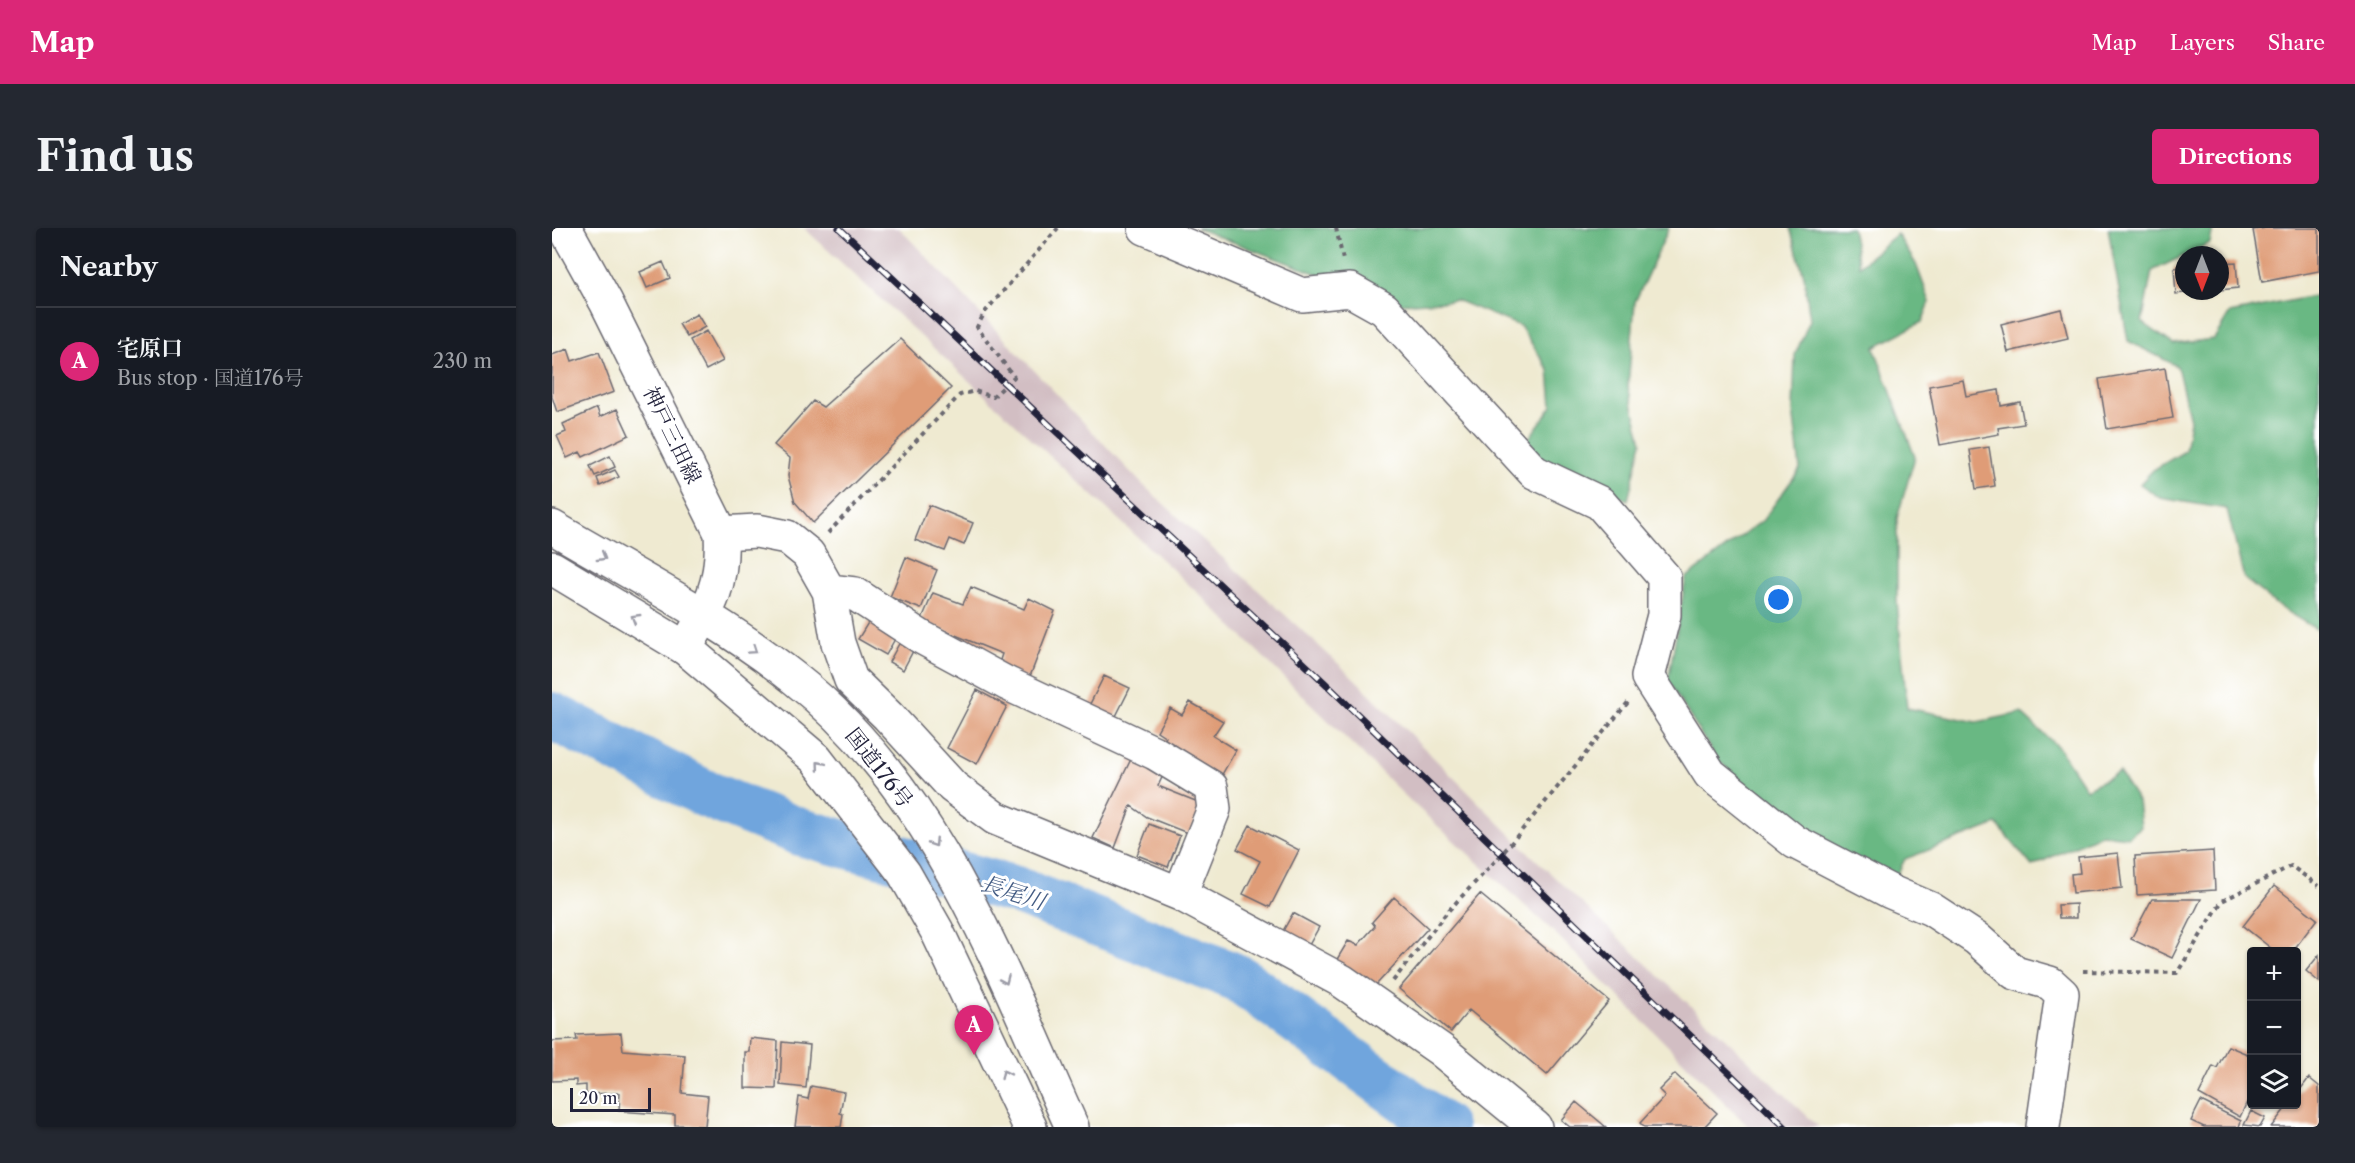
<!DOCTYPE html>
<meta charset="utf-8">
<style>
:root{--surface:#171b24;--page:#242831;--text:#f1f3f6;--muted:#9ea1a6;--line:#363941;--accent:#db2777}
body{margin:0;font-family:"Libre Caslon Text","Noto Serif JP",serif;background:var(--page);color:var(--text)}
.controls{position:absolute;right:18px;bottom:18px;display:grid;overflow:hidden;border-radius:6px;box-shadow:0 2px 4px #0004}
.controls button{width:54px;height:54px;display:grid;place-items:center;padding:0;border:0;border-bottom:2px solid var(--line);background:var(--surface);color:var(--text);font:30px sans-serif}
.compass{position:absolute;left:1623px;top:18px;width:54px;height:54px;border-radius:50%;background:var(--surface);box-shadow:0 2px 4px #0004;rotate:180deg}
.scale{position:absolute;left:18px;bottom:15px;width:81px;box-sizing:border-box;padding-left:6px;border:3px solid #22223b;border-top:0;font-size:16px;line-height:21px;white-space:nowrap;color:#22223b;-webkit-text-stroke:4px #fff;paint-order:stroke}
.you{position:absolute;left:1227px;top:372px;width:21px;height:21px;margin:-15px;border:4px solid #fff;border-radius:50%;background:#1a73e8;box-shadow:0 0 0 9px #1a73e833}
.badge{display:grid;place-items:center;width:39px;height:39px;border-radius:50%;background:var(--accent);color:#fff;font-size:20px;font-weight:700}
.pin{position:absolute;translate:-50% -50px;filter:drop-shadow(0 2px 3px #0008)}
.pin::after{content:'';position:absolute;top:32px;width:21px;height:18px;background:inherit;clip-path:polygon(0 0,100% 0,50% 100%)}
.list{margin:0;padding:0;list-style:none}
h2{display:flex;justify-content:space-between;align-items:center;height:78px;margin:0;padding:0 24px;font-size:26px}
h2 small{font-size:20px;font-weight:400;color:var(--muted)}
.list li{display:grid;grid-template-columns:39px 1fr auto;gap:18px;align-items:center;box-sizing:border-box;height:108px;padding:0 24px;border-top:2px solid var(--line)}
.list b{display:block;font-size:22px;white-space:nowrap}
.list p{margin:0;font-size:20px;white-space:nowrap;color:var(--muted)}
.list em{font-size:20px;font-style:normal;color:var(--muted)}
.icon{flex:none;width:33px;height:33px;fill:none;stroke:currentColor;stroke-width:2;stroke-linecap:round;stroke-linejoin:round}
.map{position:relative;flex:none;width:1767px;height:899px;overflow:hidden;border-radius:6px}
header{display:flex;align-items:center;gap:36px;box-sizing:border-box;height:84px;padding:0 30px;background:var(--accent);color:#fff}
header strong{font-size:28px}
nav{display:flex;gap:33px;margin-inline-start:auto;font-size:21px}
.intro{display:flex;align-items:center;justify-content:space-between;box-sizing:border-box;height:144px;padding:0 36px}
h1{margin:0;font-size:42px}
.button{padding:15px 27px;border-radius:6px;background:var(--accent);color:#fff;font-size:21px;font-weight:700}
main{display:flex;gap:36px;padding:0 36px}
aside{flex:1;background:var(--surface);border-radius:6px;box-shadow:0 2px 4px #0004}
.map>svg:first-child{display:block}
.industrial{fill:#d2bec3}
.forest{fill:#69b883;stroke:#466d5f;stroke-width:1.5}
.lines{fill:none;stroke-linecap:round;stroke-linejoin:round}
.river{stroke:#6fa5dd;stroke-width:48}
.building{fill:#df9c77}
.minor-casing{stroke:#6a6870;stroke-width:36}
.major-casing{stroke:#6a6870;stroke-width:36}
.highway-casing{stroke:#6a6870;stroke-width:36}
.path{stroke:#6a6870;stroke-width:4;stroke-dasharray:4.5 4.5;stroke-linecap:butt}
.minor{stroke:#fff;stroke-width:33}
.major{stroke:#fff;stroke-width:33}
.highway{stroke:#fff;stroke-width:33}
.rail-casing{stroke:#22223b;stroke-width:7}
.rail{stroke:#fff;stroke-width:4.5;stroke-dasharray:14;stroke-linecap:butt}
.oneway{stroke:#9c9ca7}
.labels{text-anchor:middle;stroke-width:6;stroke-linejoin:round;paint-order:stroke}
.street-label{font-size:21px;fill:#22223b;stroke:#fff}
.water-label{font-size:22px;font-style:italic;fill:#455d84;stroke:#fff}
</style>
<header>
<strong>Map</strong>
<nav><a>Map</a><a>Layers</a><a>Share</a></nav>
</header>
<div class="intro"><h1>Find us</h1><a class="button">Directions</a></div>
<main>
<aside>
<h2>Nearby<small></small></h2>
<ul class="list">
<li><span class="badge">A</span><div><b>宅原口</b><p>Bus stop · 国道176号</p></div><em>230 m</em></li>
</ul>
</aside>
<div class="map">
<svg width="1767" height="899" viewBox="0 0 1767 899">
<rect width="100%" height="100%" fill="#fff"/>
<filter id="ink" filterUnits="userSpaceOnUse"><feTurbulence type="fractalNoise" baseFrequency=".0167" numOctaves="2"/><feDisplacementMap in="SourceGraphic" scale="12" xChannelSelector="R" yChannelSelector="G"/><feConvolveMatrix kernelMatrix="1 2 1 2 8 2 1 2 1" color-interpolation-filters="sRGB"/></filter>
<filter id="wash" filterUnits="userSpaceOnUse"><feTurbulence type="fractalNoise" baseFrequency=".008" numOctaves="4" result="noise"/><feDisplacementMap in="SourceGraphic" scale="24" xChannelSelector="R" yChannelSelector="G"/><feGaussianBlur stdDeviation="1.35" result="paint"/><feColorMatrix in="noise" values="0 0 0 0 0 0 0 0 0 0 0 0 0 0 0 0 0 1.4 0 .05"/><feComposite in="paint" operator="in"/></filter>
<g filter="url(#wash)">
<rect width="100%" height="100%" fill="#efead1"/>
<path class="industrial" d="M252,0H347L590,256L802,450L977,625L1267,899H1197L1005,707L853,568L648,367Z"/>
<path class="forest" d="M644,0H1117L1083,74L1076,159L1090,214L1076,272L986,238L970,220L1000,178L997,142L968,98L904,72L844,76Z
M1238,0H1300L1307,38L1345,6L1364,36L1378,74L1370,94L1322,119L1363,229L1345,290V373L1355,480L1425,494L1469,485L1507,520L1534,561L1567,544L1586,573L1589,599L1576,609L1549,606L1480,638L1445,596L1353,631L1342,653L1303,638L1200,565L1163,529L1116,453L1134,350L1211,292L1248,241L1241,182L1243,127L1258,92L1252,48Z
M1556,0H1661L1658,15L1600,43L1590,94L1621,116L1662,111L1678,85L1767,67V403L1727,379L1692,350L1675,281L1608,270L1588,256L1601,242L1633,223L1638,192L1625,138L1576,113Z"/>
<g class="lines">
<path class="river" d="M0,488L154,566L248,604L464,662L686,750L891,899"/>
</g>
<g id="blocks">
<path class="building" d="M1714,0H1767V43L1710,54L1701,2Z
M111,34L118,50L95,60L88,44Z
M1684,34L1686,60L1668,62V35Z
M1632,39V65L1624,66L1622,40Z
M1509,81L1516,110L1456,124L1449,96Z
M145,86L153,99L135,109L127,96Z
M154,103L171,133L154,142L138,112Z
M348,111L399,160L261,295L243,274L236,248L238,230L222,217L261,173L271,179Z
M16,121L20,133L47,124L62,164L5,184L0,169V127Z
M1613,140L1621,190L1555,201L1547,151Z
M1411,152L1414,168L1447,162L1449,178L1468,174L1472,196L1446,200L1447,206L1388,217L1377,158Z
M45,180L48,189L65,181L77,207L31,229L28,224L15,230L5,208L14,204L11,196Z
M1437,219L1443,258L1424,261L1418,222Z
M58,228L63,239L43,248L38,238Z
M63,242L67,249L48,258L45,250Z
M377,277L421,295L412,317L398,311L393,323L363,312Z
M354,329L385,342L369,381L338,369Z
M419,359L472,381L477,370L503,383L477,451L445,441L450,426L369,393L381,365L411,376Z
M317,393L344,409L334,427L306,411Z
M348,414L362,421L351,442L337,434Z
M552,448L578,460L562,492L536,480Z
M425,462L455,478L425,536L395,520Z
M638,474L671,493L661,508L684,522L668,550L610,515L614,509L605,503L618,480L630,487Z
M581,527L613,543L606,558L651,576L638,606L595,589L579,578L563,620L541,610Z
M597,596L628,608L616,639L585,627Z
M698,597L747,622L718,679L691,666L708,633L685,621Z
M1661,623L1663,662L1585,667L1583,628Z
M1566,625L1570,660L1521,665L1519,646L1528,645L1526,629Z
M1722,658L1765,691L1740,724H1724L1691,698Z
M928,666L1057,773L995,847L917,782L899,804L847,761Z
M842,669L876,700L824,757L784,733L796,713L806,717L823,698L820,694Z
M1600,671H1649L1620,730L1579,711Z
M1524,676V690H1507L1506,677Z
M741,685L767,699L757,717L731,703Z
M1767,727V754L1754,743Z
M69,805L71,822L133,827L130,865L156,868L153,898L123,897V887L67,883L68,865L34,866V857L24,858V852L0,853V813L25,812L24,807Z
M198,810L226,813L224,861L193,860V824H197Z
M230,814L258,817L254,860L228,857Z
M1676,818L1700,828V876L1695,874L1688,889L1647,866L1661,838L1665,840Z
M1123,846L1165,885L1152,899H1092L1088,895L1113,868L1107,862Z
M1757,850L1767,858V899H1719L1737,876H1744V867Z
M259,858L292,864L288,885L291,886L289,899H243L247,869L256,871Z
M1649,873L1689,893L1687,899H1652L1639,893Z
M1024,874L1054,899H1018L1009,892Z
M1699,883L1713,890L1708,899L1692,897Z"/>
</g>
</g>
<g filter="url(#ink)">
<use href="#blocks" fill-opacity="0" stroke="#6a6870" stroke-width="1.5"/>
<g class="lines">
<defs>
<path id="minor" d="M593,0L750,67L798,62L832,81L982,244L1048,275L1112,349V387L1096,449L1158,546L1243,614L1339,664L1379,681L1425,711L1463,745L1498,755L1510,766L1491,899
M169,305L205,303L235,309L256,326L277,363L286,415L299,452L336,488L401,559L443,590L628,666L790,753L889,822L983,899
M277,363L303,366L369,409L454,455L603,525L659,559L662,581L628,666"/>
<path id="major" d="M13,0L54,74L169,305C172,354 158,380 133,420"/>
<path id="highway" d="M0,299C81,347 168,391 242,450C384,561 448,740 520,899
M0,340L133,420L264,531L352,645L385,703L478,899"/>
</defs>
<use href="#minor" class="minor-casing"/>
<use href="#major" class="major-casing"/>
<use href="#highway" class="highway-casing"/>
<path class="path" d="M784,0L791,32
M276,305L408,167L423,163L441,169L462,149L425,99L433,84L506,0
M1531,743L1625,745L1670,673L1739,638L1767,658
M841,753L896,683L950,626L1078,472"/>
<use href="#minor" class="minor"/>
<use href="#major" class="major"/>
<use href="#highway" class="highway"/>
<defs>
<path id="rail" d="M287,0L773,455L1233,899"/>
</defs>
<use href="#rail" class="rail-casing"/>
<use href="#rail" class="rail"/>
</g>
<defs><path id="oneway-chevron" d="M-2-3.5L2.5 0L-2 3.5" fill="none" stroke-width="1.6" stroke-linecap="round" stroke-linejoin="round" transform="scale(1.5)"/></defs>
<g class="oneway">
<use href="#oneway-chevron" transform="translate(50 329) rotate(31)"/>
<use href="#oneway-chevron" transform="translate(83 390) rotate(-149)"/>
<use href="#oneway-chevron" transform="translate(201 422) rotate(34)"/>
<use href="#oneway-chevron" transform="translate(268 537) rotate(-130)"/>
<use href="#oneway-chevron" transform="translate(382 615) rotate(57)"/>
<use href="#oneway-chevron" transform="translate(453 752) rotate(66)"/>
<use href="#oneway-chevron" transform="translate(453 846) rotate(-116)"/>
</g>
</g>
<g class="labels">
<g class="street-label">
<text transform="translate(120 207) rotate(64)" y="7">神戸三田線</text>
<text transform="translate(327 540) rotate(52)" y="7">国道176号</text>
</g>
<g class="water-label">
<text transform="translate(461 664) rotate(18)" y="8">長尾川</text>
</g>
</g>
</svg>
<div class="controls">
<button>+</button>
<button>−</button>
<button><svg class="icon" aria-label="layers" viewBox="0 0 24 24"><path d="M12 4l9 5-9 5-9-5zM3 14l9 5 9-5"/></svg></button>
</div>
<svg class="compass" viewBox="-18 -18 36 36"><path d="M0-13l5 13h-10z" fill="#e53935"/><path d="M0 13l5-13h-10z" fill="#9ea1a6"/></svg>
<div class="scale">20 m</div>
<div class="you"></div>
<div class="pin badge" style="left:422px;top:827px">A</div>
</div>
</main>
